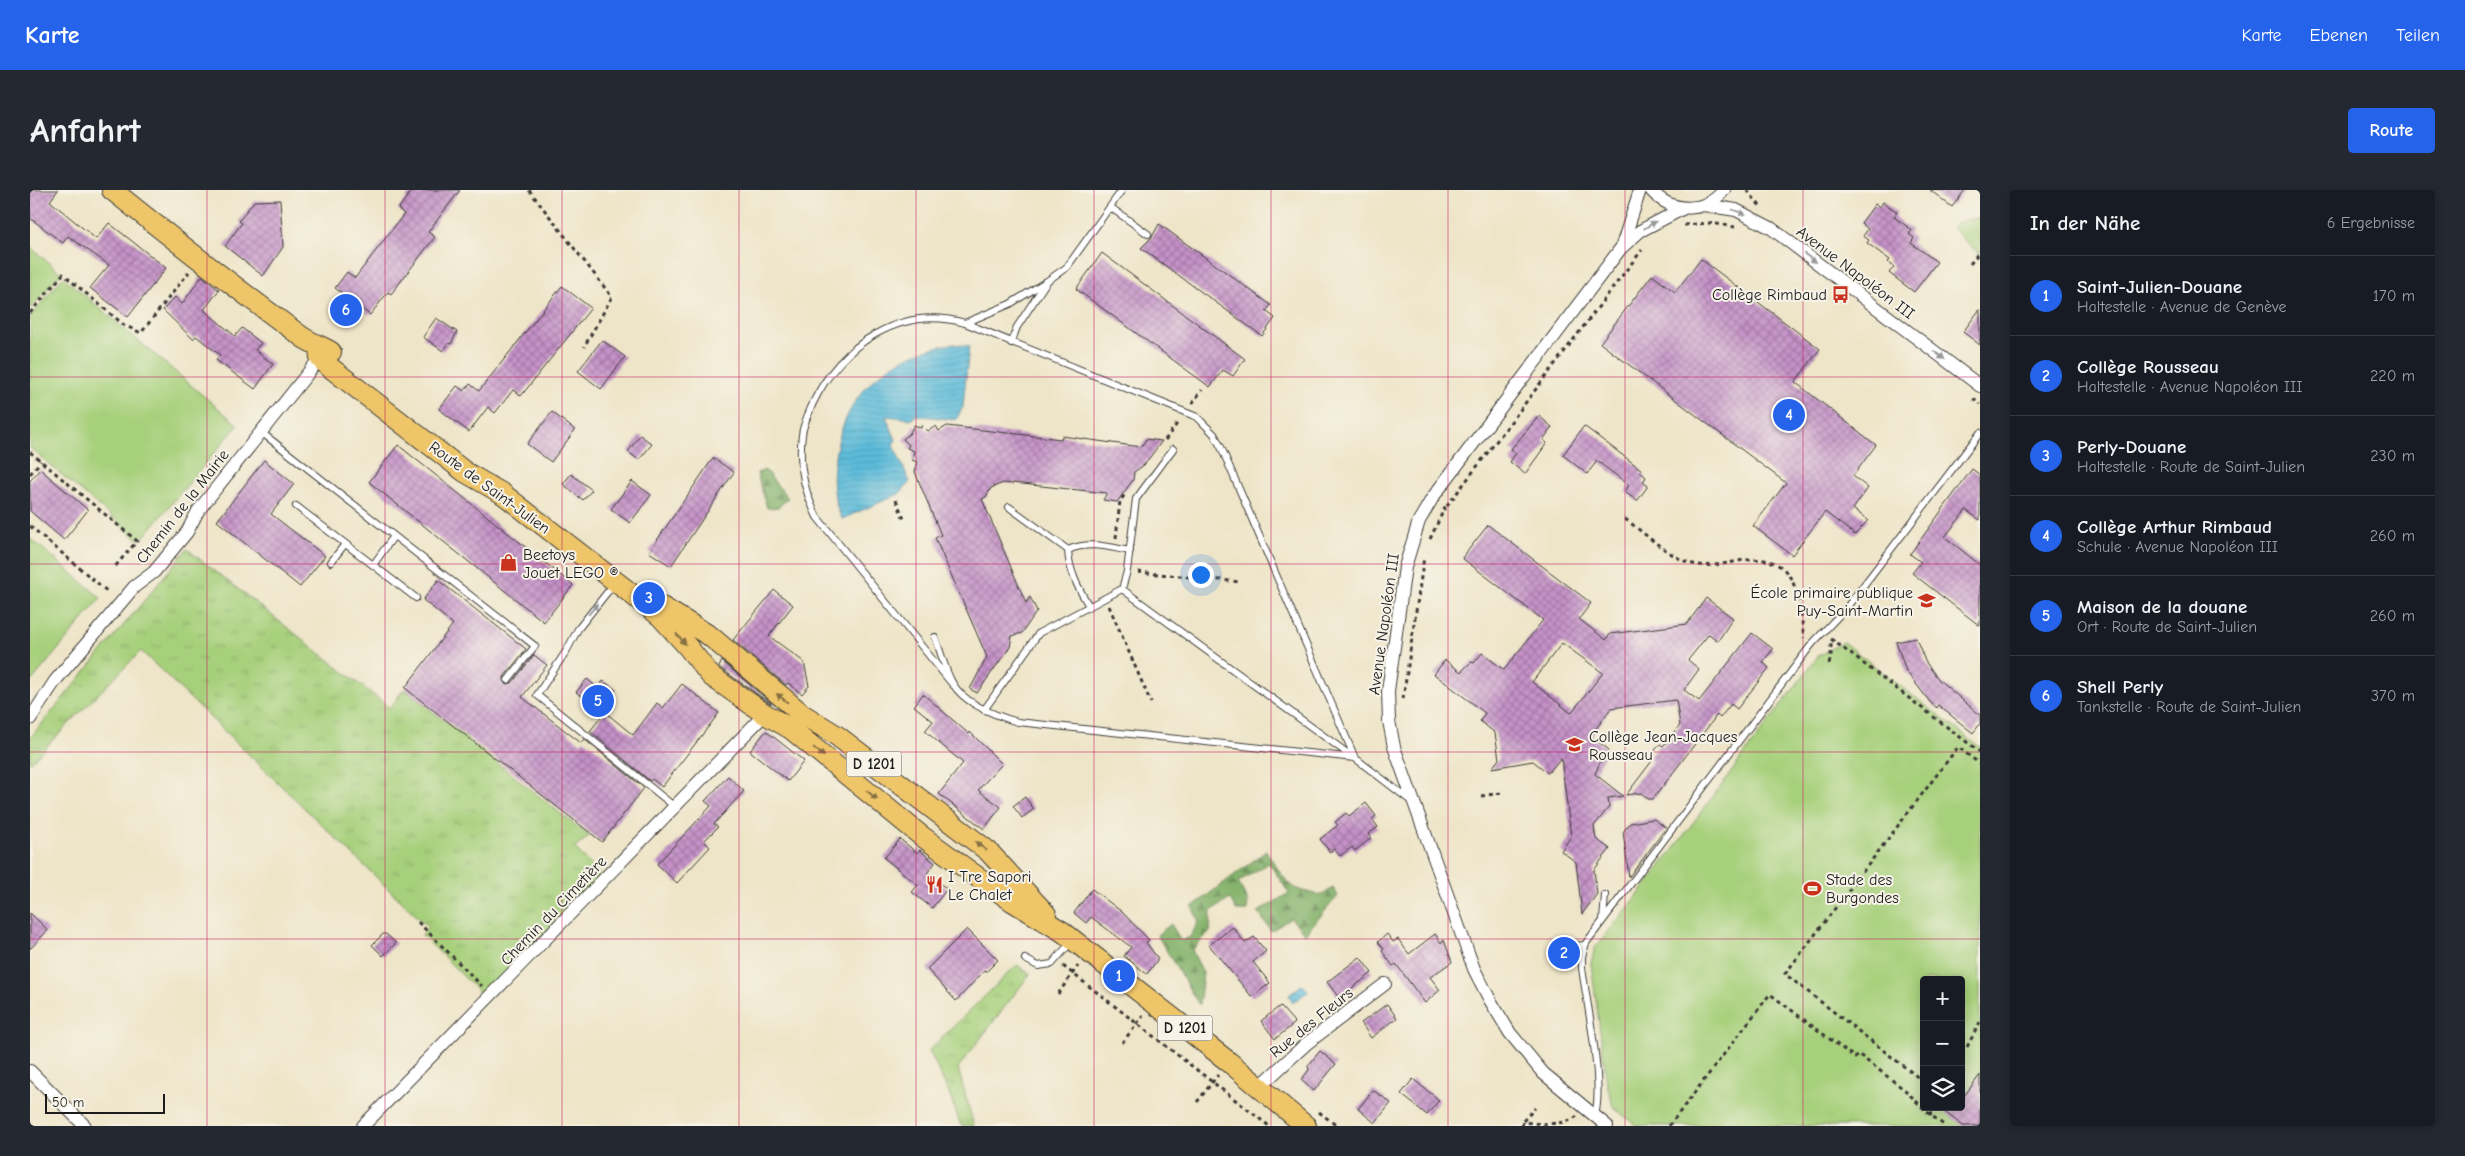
<!DOCTYPE html>
<html lang="de">
<meta charset="utf-8">
<style>
:root{--surface:#171b24;--page:#242831;--text:#f1f3f6;--muted:#9ea1a6;--line:#363941;--accent:#2563eb}
body{margin:0;font-family:"Comic Neue",sans-serif;background:var(--page);color:var(--text)}
.controls{position:absolute;right:15px;bottom:15px;display:grid;overflow:hidden;border-radius:5px;box-shadow:0 2px 12px #0003}
.controls button{width:45px;height:45px;display:grid;place-items:center;padding:0;border:0;border-bottom:1px solid var(--line);background:var(--surface);color:var(--text);font:25px sans-serif}
.scale{position:absolute;left:15px;bottom:12px;width:120px;box-sizing:border-box;padding-left:5px;border:2px solid #1c1c1c;border-top:0;font-size:14px;line-height:18px;white-space:nowrap;color:#1c1c1c;-webkit-text-stroke:4px #f7f3e8;paint-order:stroke}
.you{position:absolute;left:1170px;top:384px;width:18px;height:18px;margin:-12px;border:4px solid #fff;border-radius:50%;background:#1a73e8;box-shadow:0 0 0 8px #1a73e833}
.badge{display:grid;place-items:center;width:32px;height:32px;border-radius:50%;background:var(--accent);color:#fff;font-size:16px;font-weight:700}
.pin{position:absolute;translate:-50% -50%;border:2px solid #fff;box-shadow:0 1px 5px #0006}
.list{margin:0;padding:0;list-style:none}
h2{display:flex;justify-content:space-between;align-items:center;height:65px;margin:0;padding:0 20px;font-size:21px}
h2 small{font-size:16px;font-weight:400;color:var(--muted)}
.list li{display:grid;grid-template-columns:32px 1fr auto;gap:15px;align-items:center;box-sizing:border-box;height:80px;padding:0 20px;border-top:1px solid var(--line)}
.list b{display:block;font-size:19px;white-space:nowrap}
.list p{margin:0;font-size:16px;white-space:nowrap;color:var(--muted)}
.list em{font-size:16px;font-style:normal;color:var(--muted)}
.icon{flex:none;width:28px;height:28px;fill:none;stroke:currentColor;stroke-width:2;stroke-linecap:round;stroke-linejoin:round}
.map{position:relative;flex:none;width:1950px;height:936px;overflow:hidden;border-radius:5px}
header{display:flex;align-items:center;gap:30px;box-sizing:border-box;height:70px;padding:0 25px;background:var(--accent);color:#fff}
header strong{font-size:24px}
nav{display:flex;gap:28px;margin-inline-start:auto;font-size:18px}
.intro{display:flex;align-items:center;justify-content:space-between;box-sizing:border-box;height:120px;padding:0 30px}
h1{margin:0;font-size:35px}
.button{padding:12px 22px;border-radius:5px;background:var(--accent);color:#fff;font-size:18px;font-weight:700}
main{display:flex;gap:30px;padding:0 30px}
aside{flex:1;background:var(--surface);border-radius:5px;box-shadow:0 2px 12px #0003}
.map>svg:first-child{display:block}
.grass{fill:url(#grass-tufts);stroke:#62764c}
.forest{fill:url(#forest-firs);stroke:#506744}
.park{fill:url(#park-crowns);stroke:#62764c}
.pitch{fill:#a7d07c;stroke:#62764c;fill-rule:evenodd}
.water{fill:url(#water-rules);stroke:#3c6c7b}
.building{fill:url(#building-cross-hatch);fill-rule:evenodd}
.lines{fill:none;stroke-linecap:round;stroke-linejoin:round}
.lane-casing{stroke:#3c3a36;stroke-width:8}
.street-casing{stroke:#3c3a36;stroke-width:14}
.primary-casing{stroke:#3c3a36;stroke-width:22}
.path{stroke:#3c3a36;stroke-width:3;stroke-dasharray:4 4;stroke-linecap:butt}
.lane{stroke:#fff;stroke-width:6}
.street{stroke:#fff;stroke-width:12}
.primary{stroke:#eec569;stroke-width:20}
.oneway{fill:#999}
.oneway2{fill:#857042}
.grid{fill:none;stroke:#c2185b;stroke-width:1;stroke-opacity:0.55}
.labels{text-anchor:middle;stroke-width:4;stroke-linejoin:round;paint-order:stroke}
.shield{fill:#f7f3e8;stroke:#5e5c59;stroke-width:1}
.shield-label{font-size:15px;font-weight:bold;fill:#1c1c1c}
.street-label{font-size:16px;fill:#1c1c1c;stroke:#f7f3e8}
.poi-label{font-size:16px;fill:#1c1c1c;stroke:#f7f3e8;text-anchor:start}
</style>
<header>
<strong>Karte</strong>
<nav><a>Karte</a><a>Ebenen</a><a>Teilen</a></nav>
</header>
<div class="intro"><h1>Anfahrt</h1><a class="button">Route</a></div>
<main>
<div class="map">
<svg width="1950" height="936" viewBox="0 0 1950 936">
<defs>
<pattern id="grass-tufts" width="24" height="20" patternUnits="userSpaceOnUse" patternTransform="scale(1.25)"><rect width="24" height="20" fill="#a7d07c"/><path d="M3 7l-1-3M5 7V3M7 7l1-3M15 17l-1-3M17 17v-4M19 17l1-3" fill="none" stroke="#8fb26b"/></pattern>
<pattern id="forest-firs" width="22" height="20" patternUnits="userSpaceOnUse" patternTransform="scale(1.25)"><rect width="22" height="20" fill="#85b26c"/><path d="M5 1l3.5 6h-7zM16 11l3.5 6h-7z" fill="#6c9058"/></pattern>
<pattern id="park-crowns" width="20" height="18" patternUnits="userSpaceOnUse" patternTransform="scale(1.25)"><rect width="20" height="18" fill="#a7d07c"/><path d="M2 6a3 3 0 1 1 6 0M12 15a3 3 0 1 1 6 0" fill="none" stroke="#8fb26b"/></pattern>
<pattern id="water-rules" width="6" height="5" patternUnits="userSpaceOnUse" patternTransform="scale(1.25)"><rect width="6" height="5" fill="#5bbbda"/><path d="M0 2.5h6" fill="none" stroke="#4fa0ba"/></pattern>
<pattern id="building-cross-hatch" width="8" height="8" patternUnits="userSpaceOnUse" patternTransform="scale(1.25)"><rect width="8" height="8" fill="#c592c8"/><path d="M0 0l8 8M0 8l8-8" fill="none" stroke="#9f76a2"/></pattern>
</defs>
<rect width="100%" height="100%" fill="#f7f3e8"/>
<filter id="ink" filterUnits="userSpaceOnUse"><feTurbulence type="fractalNoise" baseFrequency=".02" numOctaves="2"/><feDisplacementMap in="SourceGraphic" scale="10" xChannelSelector="R" yChannelSelector="G"/><feConvolveMatrix kernelMatrix="1 2 1 2 8 2 1 2 1" color-interpolation-filters="sRGB"/></filter>
<filter id="wash" filterUnits="userSpaceOnUse"><feTurbulence type="fractalNoise" baseFrequency=".0096" numOctaves="4" result="noise"/><feDisplacementMap in="SourceGraphic" scale="20" xChannelSelector="R" yChannelSelector="G"/><feGaussianBlur stdDeviation="1.12" result="paint"/><feColorMatrix in="noise" values="0 0 0 0 0 0 0 0 0 0 0 0 0 0 0 0 0 1.4 0 .05"/><feComposite in="paint" operator="in"/></filter>
<g filter="url(#wash)">
<rect width="100%" height="100%" fill="#eee5c8"/>
<path class="grass" d="M157,359L360,518L374,499L559,646L545,658L571,686L454,807L392,745L398,737L111,461L0,573V548Z
M987,775L1000,784L928,878L944,936H931L918,901L899,860Z"/>
<path class="forest" d="M735,280L758,308L749,317L737,318L727,283Z
M1236,661C1245,673 1255,695 1270,700C1277,703 1281,701 1288,706L1303,698L1308,706L1275,744L1261,728L1241,741L1228,722L1259,703L1239,673L1208,692L1218,711L1217,721H1207L1200,709L1181,721L1180,742L1162,760L1173,783L1169,815L1127,745L1141,734L1151,751L1160,747L1169,731L1162,717Z"/>
<path class="park" d="M1950,27V65L1922,38L1928,32Z"/>
<path class="pitch" d="M0,57L31,83L0,119Z
M33,87L208,235L110,351L0,258V127Z
M0,348L71,408L0,493Z
M1813,452L1950,557V936H1607L1583,917L1577,894L1561,773L1565,758L1618,693L1788,466ZM1894,790H1931V917H1894Z"/>
<path class="water" d="M922,154L939,156L933,217L926,230L885,225L883,229L856,226L866,250L863,254L880,292L869,304L812,329C804,314 802,293 804,276C810,208 855,164 922,154Z
M1273,794L1278,801L1263,813L1259,805Z"/>
<g id="blocks">
<path class="building" d="M0,0H28L20,11L66,49L79,33L136,78L98,127L60,98L79,75L38,46L33,53L0,28Z
M382,0H430L398,42L405,47L361,104L358,102L340,125L305,98L317,82L325,88L374,24L368,19Z
M1900,0H1935L1922,17Z
M250,10L253,57L233,86L195,56L212,33L209,31L224,11Z
M1853,12L1867,22L1864,27L1882,40L1879,44L1884,48L1881,53L1907,72L1884,102L1859,83L1864,77L1858,72L1860,70L1837,53L1839,50L1833,46L1838,39L1831,33L1845,14L1850,17Z
M1129,34L1241,115L1236,121L1245,128L1232,146L1111,58L1122,47Z
M1072,63L1215,169L1203,186L1193,180L1180,197L1046,99Z
M1671,69L1790,159L1765,192L1846,255L1823,286L1838,298L1823,319L1838,330L1825,345L1795,322L1762,365L1723,336L1756,293L1570,153L1622,85L1645,102Z
M172,86L189,100L174,120L205,146L212,138L231,153L225,160L243,174L225,199L186,170L190,165L166,146L163,149L133,120L145,107L152,114Z
M532,96L561,118L491,206L483,200L465,223L458,217L439,242L409,219L427,196L434,201L440,194L449,201Z
M1950,119V155L1933,142Z
M406,128L427,142L421,154L419,153L413,161L393,147Z
M572,150L595,167L571,199L548,181Z
M522,222L545,240L521,272L497,254Z
M1509,226L1522,237L1513,250L1517,253L1495,284L1480,272L1486,263L1481,259Z
M884,235L891,238L892,235L898,241L906,236L909,241L917,236L1031,249L1032,246L1111,257L1116,249L1132,251L1114,275L1104,282L1103,290L1087,312L1073,310L1077,303L983,293V294L973,293L961,298L956,307L952,309L996,413L1000,407L1007,421L992,443L982,446L980,457L947,503L940,499L957,467L905,348L911,345L885,282L887,272L882,270L884,261L877,258L879,255L873,249L880,243Z
M1554,236L1612,280L1610,282L1616,287L1613,292L1618,296L1607,311L1595,302L1599,295L1567,271L1557,284L1533,265Z
M610,245L622,254L609,270L598,262Z
M368,255L543,395L514,432L339,292Z
M683,268L704,282L641,376L619,362Z
M234,270L264,294L241,324L295,366L270,397L187,331Z
M10,279L58,320L34,350L0,321V291Z
M1942,279L1950,285V330L1936,320L1915,347L1950,375V436L1882,383L1891,372L1880,364Z
M541,284L562,300L553,310L533,294Z
M602,291L621,305L600,333L581,319Z
M1458,335L1561,413L1549,429L1576,450L1580,444L1657,434L1676,408L1703,428L1688,451L1679,444L1658,470L1669,479L1654,500L1669,511L1722,443L1743,459L1733,472L1739,478L1707,519L1701,514L1690,528L1687,525L1623,609H1618L1611,603L1596,605L1622,571L1619,568L1630,554L1633,556L1650,535L1646,510L1581,518L1561,546L1579,560L1571,570L1565,584L1593,606L1578,608L1579,617L1564,636L1566,649L1580,659L1564,680L1567,704L1552,724L1546,672L1531,661L1541,646L1531,568L1518,583L1503,571L1462,578L1469,569L1465,543L1450,531L1455,523L1404,484L1415,470L1431,482L1441,472L1444,473L1452,463L1474,480L1513,430L1432,368ZM1532,453L1573,483L1541,523L1502,492Z
M408,390L496,459L474,487L475,494L482,493L504,465L517,475L492,507L551,553L554,549L614,598L572,652L375,498L423,434L393,410Z
M744,400L763,415L739,446L774,472L779,496L772,504L758,493L756,495L703,450Z
M1886,448L1895,471L1909,490L1950,525V534L1943,543L1908,515L1907,518L1900,512L1876,481L1866,452Z
M692,471L741,513V514L689,477Z
M557,489L568,498L573,491L586,500L571,520L546,502Z
M652,494L689,523L632,597L622,589L620,591L560,541L575,522L603,545L627,513L633,518Z
M893,504L939,544L940,542L972,574L948,600L971,617L954,639L909,604L933,573L895,541L903,531L884,516Z
M736,541L774,571L758,591L720,561Z
M698,586L714,601L684,634L688,637L674,651L680,657L647,693L627,674L681,616L675,611Z
M995,607L1004,619L992,628L983,616Z
M1336,613L1346,626L1342,629L1348,637L1338,644L1341,648L1325,661L1322,657L1310,666L1304,659L1300,662L1290,649L1308,635L1305,632L1316,623L1319,626Z
M1624,629L1636,638L1599,687L1593,642L1600,633Z
M870,649L887,663L890,660L905,673L897,683L917,699L902,718L882,702L888,695L854,668Z
M1062,699L1092,722L1119,750L1116,752L1128,769L1117,784L1094,766L1101,757L1061,727L1056,733L1044,723Z
M0,723L18,740L0,759Z
M1203,737L1215,753L1224,747L1236,761L1223,772L1240,793L1222,807L1179,755Z
M937,739L968,770L956,782L955,780L926,811L897,779Z
M353,744H356L366,753L353,766L342,755Z
M1357,744L1363,752L1368,749L1379,764L1405,744L1411,753L1414,750L1422,772L1400,787L1410,800L1395,813L1366,774L1363,776L1352,761L1354,759L1348,752Z
M1330,767L1342,783L1309,808L1297,792Z
M1357,814L1367,828L1341,848L1331,833Z
M1250,816L1265,833L1245,849L1231,831Z
M1290,861L1306,874L1284,901L1271,890L1279,880L1278,876Z
M1950,885V936H1933L1908,917H1931V910Z
M1383,889L1409,910L1397,925L1371,904Z
M1343,900L1361,913L1345,933L1328,919Z"/>
</g>
</g>
<g filter="url(#ink)">
<use href="#blocks" fill-opacity="0" stroke="#3c3a36" stroke-width="1"/>
<g class="lines">
<defs>
<path id="lane" d="M1080,17L1118,44
M1017,91L1037,77L1092,0
M935,133L980,114L1017,91L987,137L981,153
M231,242L505,456L478,490
M266,316L343,375L364,346
M979,317L1038,360C1039,381 1048,398 1059,416
M1038,360C1059,351 1078,357 1100,361
M301,372L315,354
M343,375L386,408
M1092,399L1324,568
M579,400L548,439L537,460L507,505L645,617
M905,447C911,462 915,481 923,494C935,514 967,526 988,532L1325,568L1381,611
M923,495L787,327C774,301 768,274 772,245C773,234 779,223 783,213C810,156 870,114 935,133L1167,227L1184,244L1191,257L1325,568
M954,520L1009,443L1092,399L1097,381L1106,309L1143,259
M1573,730L1575,705
M1530,757L1555,755
M995,769L1008,776L1022,774L1042,751
M1565,925C1574,893 1557,815 1552,778V767L1556,753L1782,454L1817,417L1950,243"/>
<path id="street" d="M1621,0C1640,23 1675,24 1694,0
M1674,15L1706,20L1741,38L1950,196
M1592,56L1610,0
M0,529L25,491L104,397L124,382L157,342L168,321L290,168
M0,881L55,936
M1228,898L1276,854L1355,794
M333,936L735,524
M1577,936L1513,883L1480,843L1460,810L1444,779L1364,557L1359,531L1358,501L1375,377L1389,331L1403,307L1591,58L1610,41L1654,18"/>
<path id="primary" d="M82,0C144,50 207,99 271,146C280,153 292,156 301,162
M289,158L290,168L297,175L435,282L473,304L630,426L657,456L681,486L735,524L761,539L889,644L942,683L982,711L1033,742L1199,872L1276,936
M632,417L680,446L772,524L806,545L958,661L1016,724"/>
</defs>
<use href="#lane" class="lane-casing"/>
<use href="#street" class="street-casing"/>
<use href="#primary" class="primary-casing"/>
<path class="path" d="M499,0L582,107L554,157
M1717,0L1731,17
M1654,35L1680,33L1705,37
M1601,74L1612,60
M1940,74L1950,61
M0,123L33,84L94,135L111,143L159,82
M1943,209L1950,214
M1162,214L1172,200
M1135,250L1149,231
M0,262L107,351L83,379
M0,284L11,271
M866,310L874,329
M1417,316L1601,74
M1595,329C1615,343 1645,373 1669,375C1684,377 1700,372 1715,370C1768,363 1769,409 1774,448
M0,336L79,403
M1086,348L1090,311L1096,303
M1400,349L1416,315
M1108,382L1211,392
M1079,416L1121,513
M1801,449L1950,562
M1799,474L1801,466V451
M1373,509L1394,367
M1451,606L1471,603
M388,732L452,796
M1033,776L1239,936
M1028,804L1048,776
M1092,853L1113,826
M1937,857L1950,832
M1894,892L1755,784L1928,557L1950,574
M1167,912L1188,885
M1289,922L1307,936
M1900,925L1904,917
M1493,931L1505,918
M1492,936L1493,932C1509,934 1536,936 1547,926
M1639,936L1740,804L1825,868L1828,864L1875,900L1897,922L1915,936"/>
<use href="#lane" class="lane"/>
<use href="#street" class="street"/>
<use href="#primary" class="primary"/>
</g>
<defs><path id="oneway-solid" d="M-6-.8H1V-3.2L6.5 0L1 3.2V.8H-6Z" transform="scale(1.25)"/></defs>
<g class="oneway">
<use href="#oneway-solid" transform="translate(1709 22) rotate(20)"/>
<use href="#oneway-solid" transform="translate(1620 35) rotate(-31)"/>
<use href="#oneway-solid" transform="translate(1780 68) rotate(37)"/>
<use href="#oneway-solid" transform="translate(1909 165) rotate(37)"/>
<use href="#oneway-solid" transform="translate(563 419) rotate(-51)"/>
</g>
<g class="oneway2">
<use href="#oneway-solid" transform="translate(651 449) rotate(47)"/>
<use href="#oneway-solid" transform="translate(752 508) rotate(-141)"/>
<use href="#oneway-solid" transform="translate(789 562) rotate(39)"/>
<use href="#oneway-solid" transform="translate(842 605) rotate(39)"/>
<use href="#oneway-solid" transform="translate(951 656) rotate(-142)"/>
</g>
</g>
<path class="grid" d="M177,0V936M355,0V936M532,0V936M709,0V936M886,0V936M1064,0V936M1241,0V936M1418,0V936M1595,0V936M1773,0V936M0,187H1950M0,374H1950M0,562H1950M0,749H1950"/>
<defs>
<symbol id="bus-bare" viewBox="-9 -9 18 18"><path d="M-5-6H5V4H4V6H2V4H-2V6H-4V4H-5ZM-3.5-4V0h7V-4ZM-3.5 1.2v1.5H-2V1.2ZM2 1.2v1.5H3.5V1.2Z" fill="#c8321e" stroke="#f7f3e8" stroke-width="2.5" paint-order="stroke"/></symbol>
<symbol id="shop-bare" viewBox="-9 -9 18 18"><path d="M-5-2.5h2.3a2.7 3.5 0 0 1 5.4 0H5L5.5 6h-11ZM-1.5-2.5h3a1.5 2.3 0 0 0-3 0Z" fill="#c8321e" stroke="#f7f3e8" stroke-width="2.5" paint-order="stroke"/></symbol>
<symbol id="school-bare" viewBox="-9 -9 18 18"><path d="M0-5L7-2L0 1L-7-2ZM-4 1L0 2.5L4 1V4Q0 6-4 4Z" fill="#c8321e" stroke="#f7f3e8" stroke-width="2.5" paint-order="stroke"/></symbol>
<symbol id="restaurant-bare" viewBox="-9 -9 18 18"><path d="M-5-6h1v4h1v-4h1v4h1v-4h1v5L-1.5 .5V6h-2V.5L-5-1ZM5-6V6H3V1.5H1.5Q1.5-4 5-6Z" fill="#c8321e" stroke="#f7f3e8" stroke-width="2.5" paint-order="stroke"/></symbol>
<symbol id="stadium-bare" viewBox="-9 -9 18 18"><path d="M0-5a6.5 5 0 1 0 0 10a6.5 5 0 1 0 0-10ZM-3.5-1.8h7v3.6h-7Z" fill="#c8321e" stroke="#f7f3e8" stroke-width="2.5" paint-order="stroke"/></symbol>
</defs>
<g fill-rule="evenodd">
<use href="#bus-bare" x="1798" y="92" width="25" height="25"/>
<use href="#shop-bare" x="466" y="360" width="25" height="25"/>
<use href="#school-bare" x="1884" y="398" width="25" height="25"/>
<use href="#school-bare" x="1532" y="542" width="25" height="25"/>
<use href="#restaurant-bare" x="892" y="682" width="25" height="25"/>
<use href="#stadium-bare" x="1770" y="686" width="25" height="25"/>
</g>
<g class="labels">
<g class="shield">
<rect x="816.5" y="561.5" width="55" height="25" rx="4"/>
<rect x="1127.5" y="825.5" width="55" height="25" rx="4"/>
</g>
<g class="shield-label">
<text x="844" y="579">D 1201</text>
<text x="1155" y="843">D 1201</text>
</g>
<g class="street-label">
<text transform="translate(1826 82) rotate(37)" y="6">Avenue Napoléon III</text>
<text transform="translate(460 297) rotate(36)" y="6">Route de Saint-Julien</text>
<text transform="translate(152 316) rotate(-52)" y="6">Chemin de la Mairie</text>
<text transform="translate(1353 434) rotate(-82)" y="6">Avenue Napoléon III</text>
<text transform="translate(523 720) rotate(-46)" y="6">Chemin du Cimetière</text>
<text transform="translate(1281 832) rotate(-39)" y="6">Rue des Fleurs</text>
</g>
<g class="poi-label">
<text x="1797" y="110" text-anchor="end">Collège Rimbaud</text>
<text x="493" y="370">Beetoys<tspan x="493" dy="18">Jouet LEGO ®</tspan></text>
<text x="1883" y="408" text-anchor="end">École primaire publique<tspan x="1883" dy="18">Puy-Saint-Martin</tspan></text>
<text x="1559" y="552">Collège Jean-Jacques<tspan x="1559" dy="18">Rousseau</tspan></text>
<text x="918" y="692">I Tre Sapori<tspan x="918" dy="18">Le Chalet</tspan></text>
<text x="1796" y="695">Stade des<tspan x="1796" dy="18">Burgondes</tspan></text>
</g>
</g>
</svg>
<div class="controls">
<button>+</button>
<button>−</button>
<button><svg class="icon" aria-label="layers" viewBox="0 0 24 24"><path d="M12 4l9 5-9 5-9-5zM3 14l9 5 9-5"/></svg></button>
</div>
<div class="scale">50 m</div>
<div class="you"></div>
<div class="pin badge" style="left:1089px;top:786px">1</div>
<div class="pin badge" style="left:1534px;top:763px">2</div>
<div class="pin badge" style="left:619px;top:408px">3</div>
<div class="pin badge" style="left:1759px;top:225px">4</div>
<div class="pin badge" style="left:568px;top:511px">5</div>
<div class="pin badge" style="left:316px;top:120px">6</div>
</div>
<aside>
<h2>In der Nähe<small>6 Ergebnisse</small></h2>
<ul class="list">
<li><span class="badge">1</span><div><b>Saint-Julien-Douane</b><p>Haltestelle · Avenue de Genève</p></div><em>170 m</em></li>
<li><span class="badge">2</span><div><b>Collège Rousseau</b><p>Haltestelle · Avenue Napoléon III</p></div><em>220 m</em></li>
<li><span class="badge">3</span><div><b>Perly-Douane</b><p>Haltestelle · Route de Saint-Julien</p></div><em>230 m</em></li>
<li><span class="badge">4</span><div><b>Collège Arthur Rimbaud</b><p>Schule · Avenue Napoléon III</p></div><em>260 m</em></li>
<li><span class="badge">5</span><div><b>Maison de la douane</b><p>Ort · Route de Saint-Julien</p></div><em>260 m</em></li>
<li><span class="badge">6</span><div><b>Shell Perly</b><p>Tankstelle · Route de Saint-Julien</p></div><em>370 m</em></li>
</ul>
</aside>
</main>
